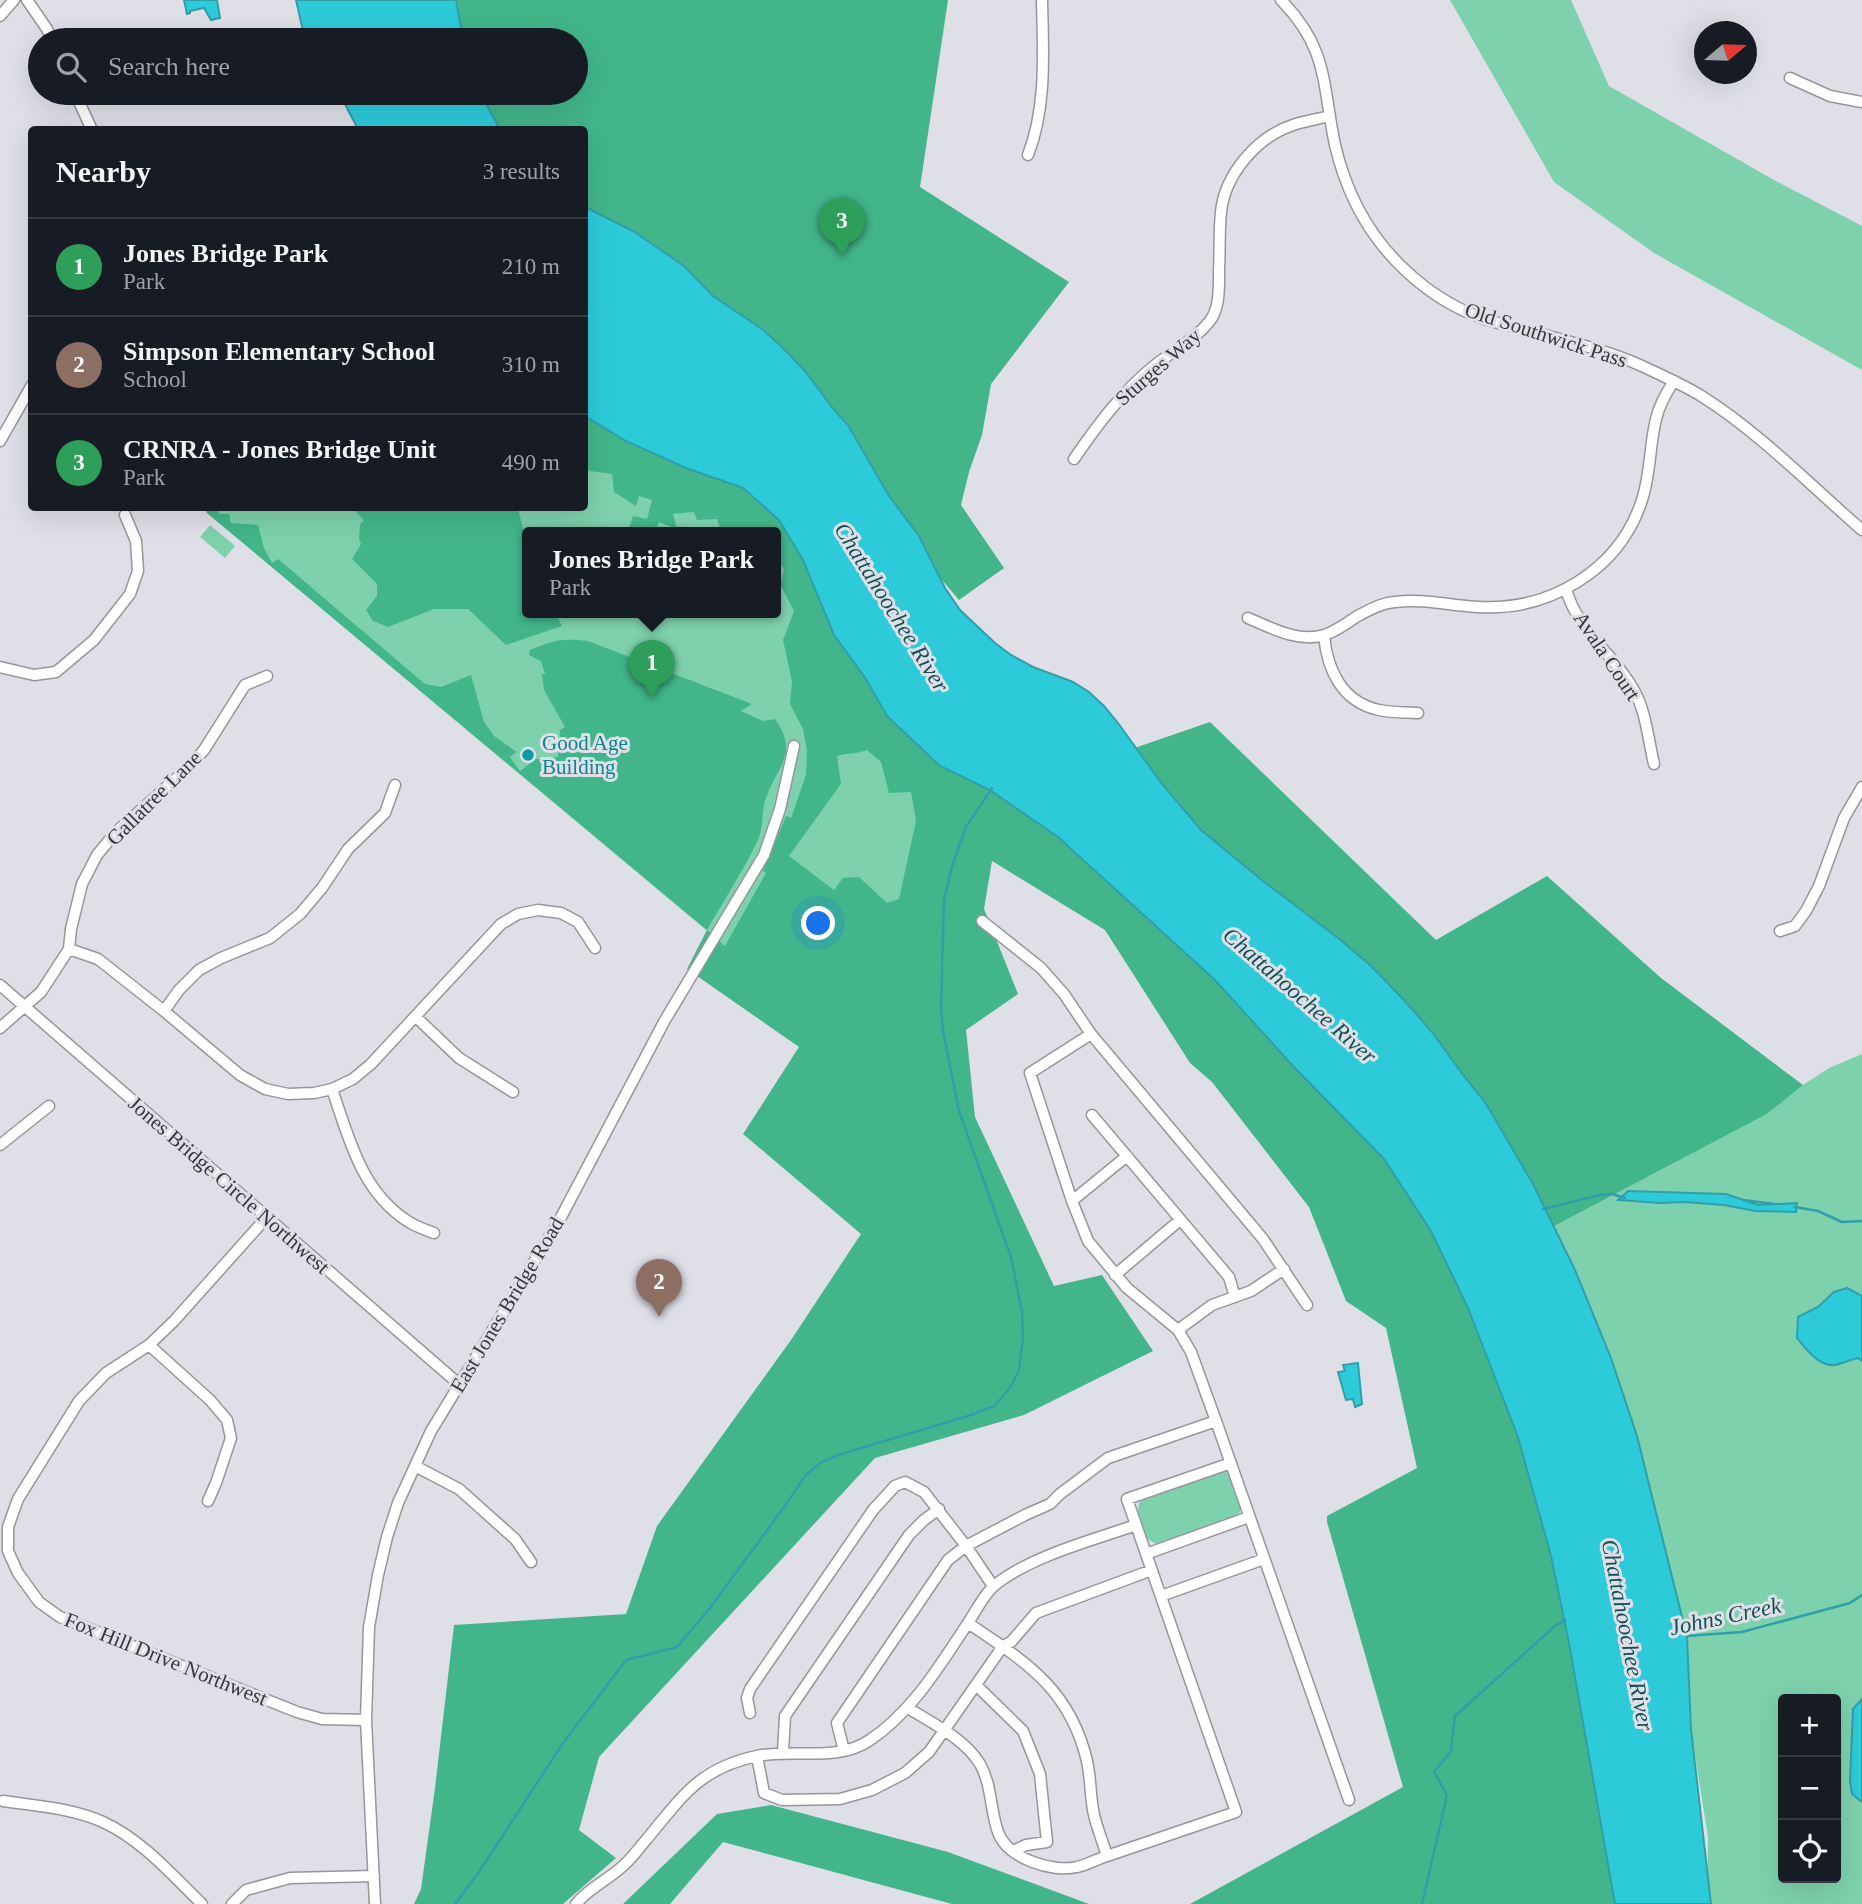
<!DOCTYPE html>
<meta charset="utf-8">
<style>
:root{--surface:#171b24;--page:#242831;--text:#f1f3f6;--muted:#9ea1a6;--line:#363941;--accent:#2563eb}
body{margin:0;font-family:"Times New Roman",serif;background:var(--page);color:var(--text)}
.controls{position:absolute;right:21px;bottom:21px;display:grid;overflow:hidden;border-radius:7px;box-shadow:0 7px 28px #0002}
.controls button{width:63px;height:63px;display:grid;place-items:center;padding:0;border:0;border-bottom:2px solid var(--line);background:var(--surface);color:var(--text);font:35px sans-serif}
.compass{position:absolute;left:1694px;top:21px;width:63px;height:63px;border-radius:50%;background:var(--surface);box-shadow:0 7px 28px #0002;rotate:71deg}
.you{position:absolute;left:819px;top:924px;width:24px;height:24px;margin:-18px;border:5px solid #fff;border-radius:50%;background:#1a73e8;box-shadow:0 0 0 10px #1a73e833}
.badge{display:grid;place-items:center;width:46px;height:46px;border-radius:50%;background:var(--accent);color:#fff;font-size:23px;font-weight:700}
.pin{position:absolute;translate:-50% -58px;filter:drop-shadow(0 2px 4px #0008)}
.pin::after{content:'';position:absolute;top:37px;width:24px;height:21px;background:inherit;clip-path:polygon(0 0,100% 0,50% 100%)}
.popup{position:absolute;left:522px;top:527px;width:259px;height:91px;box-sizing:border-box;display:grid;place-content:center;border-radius:7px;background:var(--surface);filter:drop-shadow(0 2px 5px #0005);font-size:23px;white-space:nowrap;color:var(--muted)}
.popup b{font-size:26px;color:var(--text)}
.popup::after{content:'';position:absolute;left:50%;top:100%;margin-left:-14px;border:14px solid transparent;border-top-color:var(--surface)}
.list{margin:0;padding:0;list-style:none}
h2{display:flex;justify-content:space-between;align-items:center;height:91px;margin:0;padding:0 28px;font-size:30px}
h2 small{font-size:23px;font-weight:400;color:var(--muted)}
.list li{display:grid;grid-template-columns:46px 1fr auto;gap:21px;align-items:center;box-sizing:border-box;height:98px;padding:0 28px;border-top:2px solid var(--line)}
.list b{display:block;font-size:26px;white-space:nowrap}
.list p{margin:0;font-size:23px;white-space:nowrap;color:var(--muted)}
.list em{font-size:23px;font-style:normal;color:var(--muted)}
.icon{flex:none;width:38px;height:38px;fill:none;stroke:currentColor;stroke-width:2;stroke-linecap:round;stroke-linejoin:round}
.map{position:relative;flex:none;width:1862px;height:1904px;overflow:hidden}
.search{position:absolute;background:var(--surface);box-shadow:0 7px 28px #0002;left:28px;top:28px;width:560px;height:77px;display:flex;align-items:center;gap:18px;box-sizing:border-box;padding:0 24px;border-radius:38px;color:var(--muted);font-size:26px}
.panel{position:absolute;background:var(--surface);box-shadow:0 7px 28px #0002;left:28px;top:126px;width:560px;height:385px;border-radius:7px}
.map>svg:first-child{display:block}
.green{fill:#7ed1ad;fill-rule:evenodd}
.forest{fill:#42b68a;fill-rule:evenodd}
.water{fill:#2dcbda;stroke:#309faa;stroke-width:2}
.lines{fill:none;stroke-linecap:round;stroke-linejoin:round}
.stream{stroke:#309faa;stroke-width:2.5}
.minor-casing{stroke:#95969c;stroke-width:13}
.minor{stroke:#fff;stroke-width:10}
.culture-dot{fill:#0f9aa8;stroke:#dfe0e7;stroke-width:2.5}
.labels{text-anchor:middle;stroke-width:6;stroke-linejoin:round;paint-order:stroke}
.street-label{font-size:21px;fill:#363739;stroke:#dfe0e7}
.culture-label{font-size:21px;fill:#0d838f;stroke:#dfe0e7;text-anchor:start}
.water-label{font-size:23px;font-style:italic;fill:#125157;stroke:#dfe0e7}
</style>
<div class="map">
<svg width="1862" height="1904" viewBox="0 0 1862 1904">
<rect width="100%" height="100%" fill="#dfe0e7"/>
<path class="green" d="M1450,0H1571L1609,86L1774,180L1862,226V370L1654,253L1554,182Z
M585,416L626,441L686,468L743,488L779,520L940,766L912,951L725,946L207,513L205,508H584ZM528,532H776V612H528Z
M210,525L235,546L225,558L200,537Z
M1862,1054V1904H1707L1708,1837L1686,1699L1543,1232L1767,1114L1803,1085L1829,1068ZM1783,1699H1836V1878H1783Z
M1220,1470L1226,1472L1231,1477L1241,1506L1240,1512L1235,1517L1156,1544L1147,1539L1138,1511L1139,1503L1144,1498Z"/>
<path class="forest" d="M448,0H948L920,187L1069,282L991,384L982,435L969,472L961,505L1004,568L959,600L891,520L585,215L584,130L489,129L471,93H576V40H452Z
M585,416L626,441L686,468L743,488L779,520L803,560L834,635L866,679L887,717L940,766L990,790L1058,837L1215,980L1293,1066L1384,1159L1431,1231L1468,1308L1518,1437L1551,1556L1569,1643L1615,1904H1190L1403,1787L1327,1522V1516L1417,1468L1386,1328L1346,1301L1309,1207L1212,1082L1190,1063L1105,930L992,861L984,909L1018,994L966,1030L975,1117L1054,1286L1102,1275L1153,1351L1024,1415L875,1458L599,1757L579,1830L616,1858L563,1904H414L421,1889L435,1788L454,1625L626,1614L657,1526L791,1340L861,1234L743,1134L799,1047L687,969L707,930L207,513L205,508H215L220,514H229L231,523L258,525L264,548L272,563L278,559L425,684L441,687L471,675L484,722L494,736L517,752L510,757L520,771L536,759L558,757L560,730L565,727L544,690L542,674H545L541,661L529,655L530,650C554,640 563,638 588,641L752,704L741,711L763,721L775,719C799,753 778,765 766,798C761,811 764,827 758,840C743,871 724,900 707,930L725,946L766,873L763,871L786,816L791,818L806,775L807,751L803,729L790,704L792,681L783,640L794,611L780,584L784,570L776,555V532H721L717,519L697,520L694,512L673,514L677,529L659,522L655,532H628L633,516L647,519L652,500L639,496L636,506L614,492L612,474L590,471L585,468ZM867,750L881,762L889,793L911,792L916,821L899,899L887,903L859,877L843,878L834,890L789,856L841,784L837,756C847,753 857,754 867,750Z
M352,508H518L528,550V612H555L562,626L506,645L468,609H434L388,627L373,621L366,610L377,596V584L352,559L361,544L359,539L360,525L364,520Z
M1210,722L1436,940L1547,876L1661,978L1803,1085L1767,1114L1543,1232L1094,762Z
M771,1805L948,1852L1089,1904H952L723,1842L670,1904H623L717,1814Z"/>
<path class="water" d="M184,0H217L220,18L211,20L204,8L190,11V13L187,14Z
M296,0H456L463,40H308L303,31Z
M339,93H480L500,129H358Z
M585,207L633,231L684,266L713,296L762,329L784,349L805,371L835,411L848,425L889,496L919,536L945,588L960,610L995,643L1011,655L1033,667L1073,682L1089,692L1104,706L1118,723L1162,784L1201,830L1263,881L1342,941L1372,967L1403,999L1432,1032L1463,1075L1485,1102L1533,1184L1575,1270L1611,1358L1637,1436L1687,1637L1691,1729L1711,1904H1615L1569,1643L1551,1556L1518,1437L1468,1308L1431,1231L1384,1159L1293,1066L1215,980L1058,837L990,790L940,766L887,716L866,679L834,635L803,560L779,520L743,488L686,468L626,441L585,416Z
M1628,1191L1726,1194L1758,1205L1797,1203L1796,1212L1755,1211L1724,1205L1684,1202L1660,1203L1618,1200Z
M1847,1288L1862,1296V1361L1858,1358C1850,1360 1843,1363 1835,1365C1819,1367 1806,1349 1797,1338L1798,1317L1818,1307L1834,1292Z
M1358,1363L1362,1404L1355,1407L1353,1399L1346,1400L1338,1372L1345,1371L1343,1365Z
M1862,1699V1802L1852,1794L1850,1781L1853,1709Z"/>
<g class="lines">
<path class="stream" d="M1743,1200L1774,1204
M1795,1207L1818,1211L1842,1222L1862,1221
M1543,1209L1599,1195L1612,1194L1625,1198
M1686,1636L1742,1632L1850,1603L1862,1595
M455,1904L477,1875L563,1743L626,1660L677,1647L710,1608L787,1503L805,1476L820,1463L838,1455L971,1415L994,1406L1010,1388L1019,1370L1023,1337L1022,1312L1011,1257L959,1111L943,1031L941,1007L944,900L952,866L966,827L992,788
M1422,1904L1447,1795L1434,1772L1451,1751L1455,1716L1555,1626L1565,1620"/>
<defs>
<path id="minor" d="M27,0L47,29L52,40
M1281,0C1329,49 1322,84 1335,145C1346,192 1369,236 1404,269C1425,289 1452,307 1479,317C1491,322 1503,324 1515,327C1557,339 1602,348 1642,366C1663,376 1684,385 1703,397C1761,434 1810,485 1862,530
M0,16L14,0
M1790,78L1830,96L1862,102
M75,93L92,130
M1028,155C1047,106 1043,52 1042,0
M0,441L32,385
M1074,459C1098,424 1122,392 1154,366C1172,351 1194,341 1209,322C1220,309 1219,287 1219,271C1220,251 1219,231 1221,212C1225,174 1257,137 1293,125C1305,121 1318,119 1330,116
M1566,589C1576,628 1612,653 1632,687C1646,709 1648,739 1654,764
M1248,618C1271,628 1299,643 1324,635C1335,632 1346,624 1356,617C1369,610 1381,603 1395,602C1424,598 1451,606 1479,607C1550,611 1618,570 1641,503C1651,475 1649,447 1656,419C1659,406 1666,393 1674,381
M1324,635C1327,670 1342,702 1379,710C1392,713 1406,712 1418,713
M0,667L34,675L56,672L94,640L130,594L138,571L136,541L125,515
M982,921L1041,968L1064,994L1091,1034L1263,1239L1307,1305
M1780,931L1795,926L1806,911L1819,886L1844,818L1862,787
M69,949L98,959L164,1011L240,1075L265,1089L288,1094L314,1093L332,1089L353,1079L371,1064L501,924L518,914L538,910L561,913L578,922L595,948
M0,985L460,1385
M164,1011L179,990L199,970L221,958L270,938L300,914L322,888L348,849L385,813L395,785
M416,1017L459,1058L513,1092
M0,1028L41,992L69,949L71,929L82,884L97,855L116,832L189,767L204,750L245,685L267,676
M1091,1034L1030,1073L1072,1201L1088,1241L1127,1288L1178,1330L1191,1352L1216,1421
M332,1089C349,1139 362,1193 409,1222C417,1227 426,1230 434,1233
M1092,1115L1229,1277L1235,1297
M0,1145L49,1106
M1072,1201L1127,1156
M266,1218L174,1321L149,1345L106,1373L79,1401L18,1499L8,1527V1551L18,1573L39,1602L60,1617L297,1712L322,1719L366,1720
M1115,1275L1180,1220
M1178,1330L1212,1305L1251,1291L1284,1269
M149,1345L210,1400L227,1420L231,1438L216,1483L208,1501
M415,1466L459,1489L515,1539L531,1562
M1146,1554L1249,1517
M1161,1596L1264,1559
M976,1685L1023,1731L1040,1774L1047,1842L1026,1845L1013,1851
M908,1708C932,1723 965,1739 980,1764C992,1785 990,1810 998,1832C1007,1858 1052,1873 1077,1867C1087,1865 1097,1859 1107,1856C1103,1842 1097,1828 1094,1815C1090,1797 1091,1779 1087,1761C1070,1689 1026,1662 968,1623
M750,1713L747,1698L750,1689L873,1510L895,1486L905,1482L924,1492L966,1546L993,1586
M844,1751L837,1723L948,1560L966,1546L1025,1515L1050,1504L1060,1494L1108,1458L1216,1421L1349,1800
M783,1752L785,1716L909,1535L924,1520L939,1509
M757,1756L764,1793L782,1800L840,1799L872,1790L905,1773L929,1752L1003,1646L1011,1642L1036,1613L1152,1570
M3,1801C36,1806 72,1808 103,1822C142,1840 171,1874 202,1904
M1107,1856L1236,1812L1127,1499L1231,1463
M232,1904L246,1890L290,1878L374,1876
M375,1904L366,1720L369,1627L378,1575L387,1537L398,1503L431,1431L559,1221L665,1020L764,855L780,809L794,746
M576,1904C590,1887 610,1879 625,1864C633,1857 639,1848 646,1840C681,1798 699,1768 757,1756C795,1748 836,1763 870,1740C913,1711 940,1665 968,1623C976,1611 984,1594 995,1585C1031,1556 1093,1540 1136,1525"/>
</defs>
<use href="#minor" class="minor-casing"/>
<use href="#minor" class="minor"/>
</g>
<circle class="culture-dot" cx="528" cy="755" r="7"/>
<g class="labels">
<g class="street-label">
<text transform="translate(1546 335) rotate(18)" y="7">Old Southwick Pass</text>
<text transform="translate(1158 367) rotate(-41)" y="7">Sturges Way</text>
<text transform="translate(1607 656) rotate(56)" y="7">Avala Court</text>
<text transform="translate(154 798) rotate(-45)" y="7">Gallatree Lane</text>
<text transform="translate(229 1185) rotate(41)" y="7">Jones Bridge Circle Northwest</text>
<text transform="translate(507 1305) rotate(-59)" y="7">East Jones Bridge Road</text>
<text transform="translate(166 1659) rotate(22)" y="7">Fox Hill Drive Northwest</text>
</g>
<g class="culture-label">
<text x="542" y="750">Good Age<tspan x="542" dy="24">Building</tspan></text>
</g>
<g class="water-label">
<text transform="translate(892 607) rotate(58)" y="8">Chattahoochee River</text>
<text transform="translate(1300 995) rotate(41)" y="8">Chattahoochee River</text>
<text transform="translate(1725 1616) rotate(-12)" y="8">Johns Creek</text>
<text transform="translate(1628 1635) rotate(79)" y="8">Chattahoochee River</text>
</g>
</g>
</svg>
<div class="controls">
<button>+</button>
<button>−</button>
<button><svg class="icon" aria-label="locate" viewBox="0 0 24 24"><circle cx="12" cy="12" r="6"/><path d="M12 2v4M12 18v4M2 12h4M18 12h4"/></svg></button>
</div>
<svg class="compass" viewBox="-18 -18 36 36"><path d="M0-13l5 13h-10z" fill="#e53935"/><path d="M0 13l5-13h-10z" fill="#9ea1a6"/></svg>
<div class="you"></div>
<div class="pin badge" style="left:652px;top:698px;background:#2e9e5b">1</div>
<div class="popup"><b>Jones Bridge Park</b>Park</div>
<div class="pin badge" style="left:659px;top:1317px;background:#8d6e63">2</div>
<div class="pin badge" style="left:842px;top:256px;background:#2e9e5b">3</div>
<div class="search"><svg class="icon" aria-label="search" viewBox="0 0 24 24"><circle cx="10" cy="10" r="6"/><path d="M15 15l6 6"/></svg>Search here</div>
<section class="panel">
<h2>Nearby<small>3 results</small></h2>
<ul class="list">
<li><span class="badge" style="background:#2e9e5b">1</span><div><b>Jones Bridge Park</b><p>Park</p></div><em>210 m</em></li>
<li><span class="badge" style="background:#8d6e63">2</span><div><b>Simpson Elementary School</b><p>School</p></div><em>310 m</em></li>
<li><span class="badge" style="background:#2e9e5b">3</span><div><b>CRNRA - Jones Bridge Unit</b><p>Park</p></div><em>490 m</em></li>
</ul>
</section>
</div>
